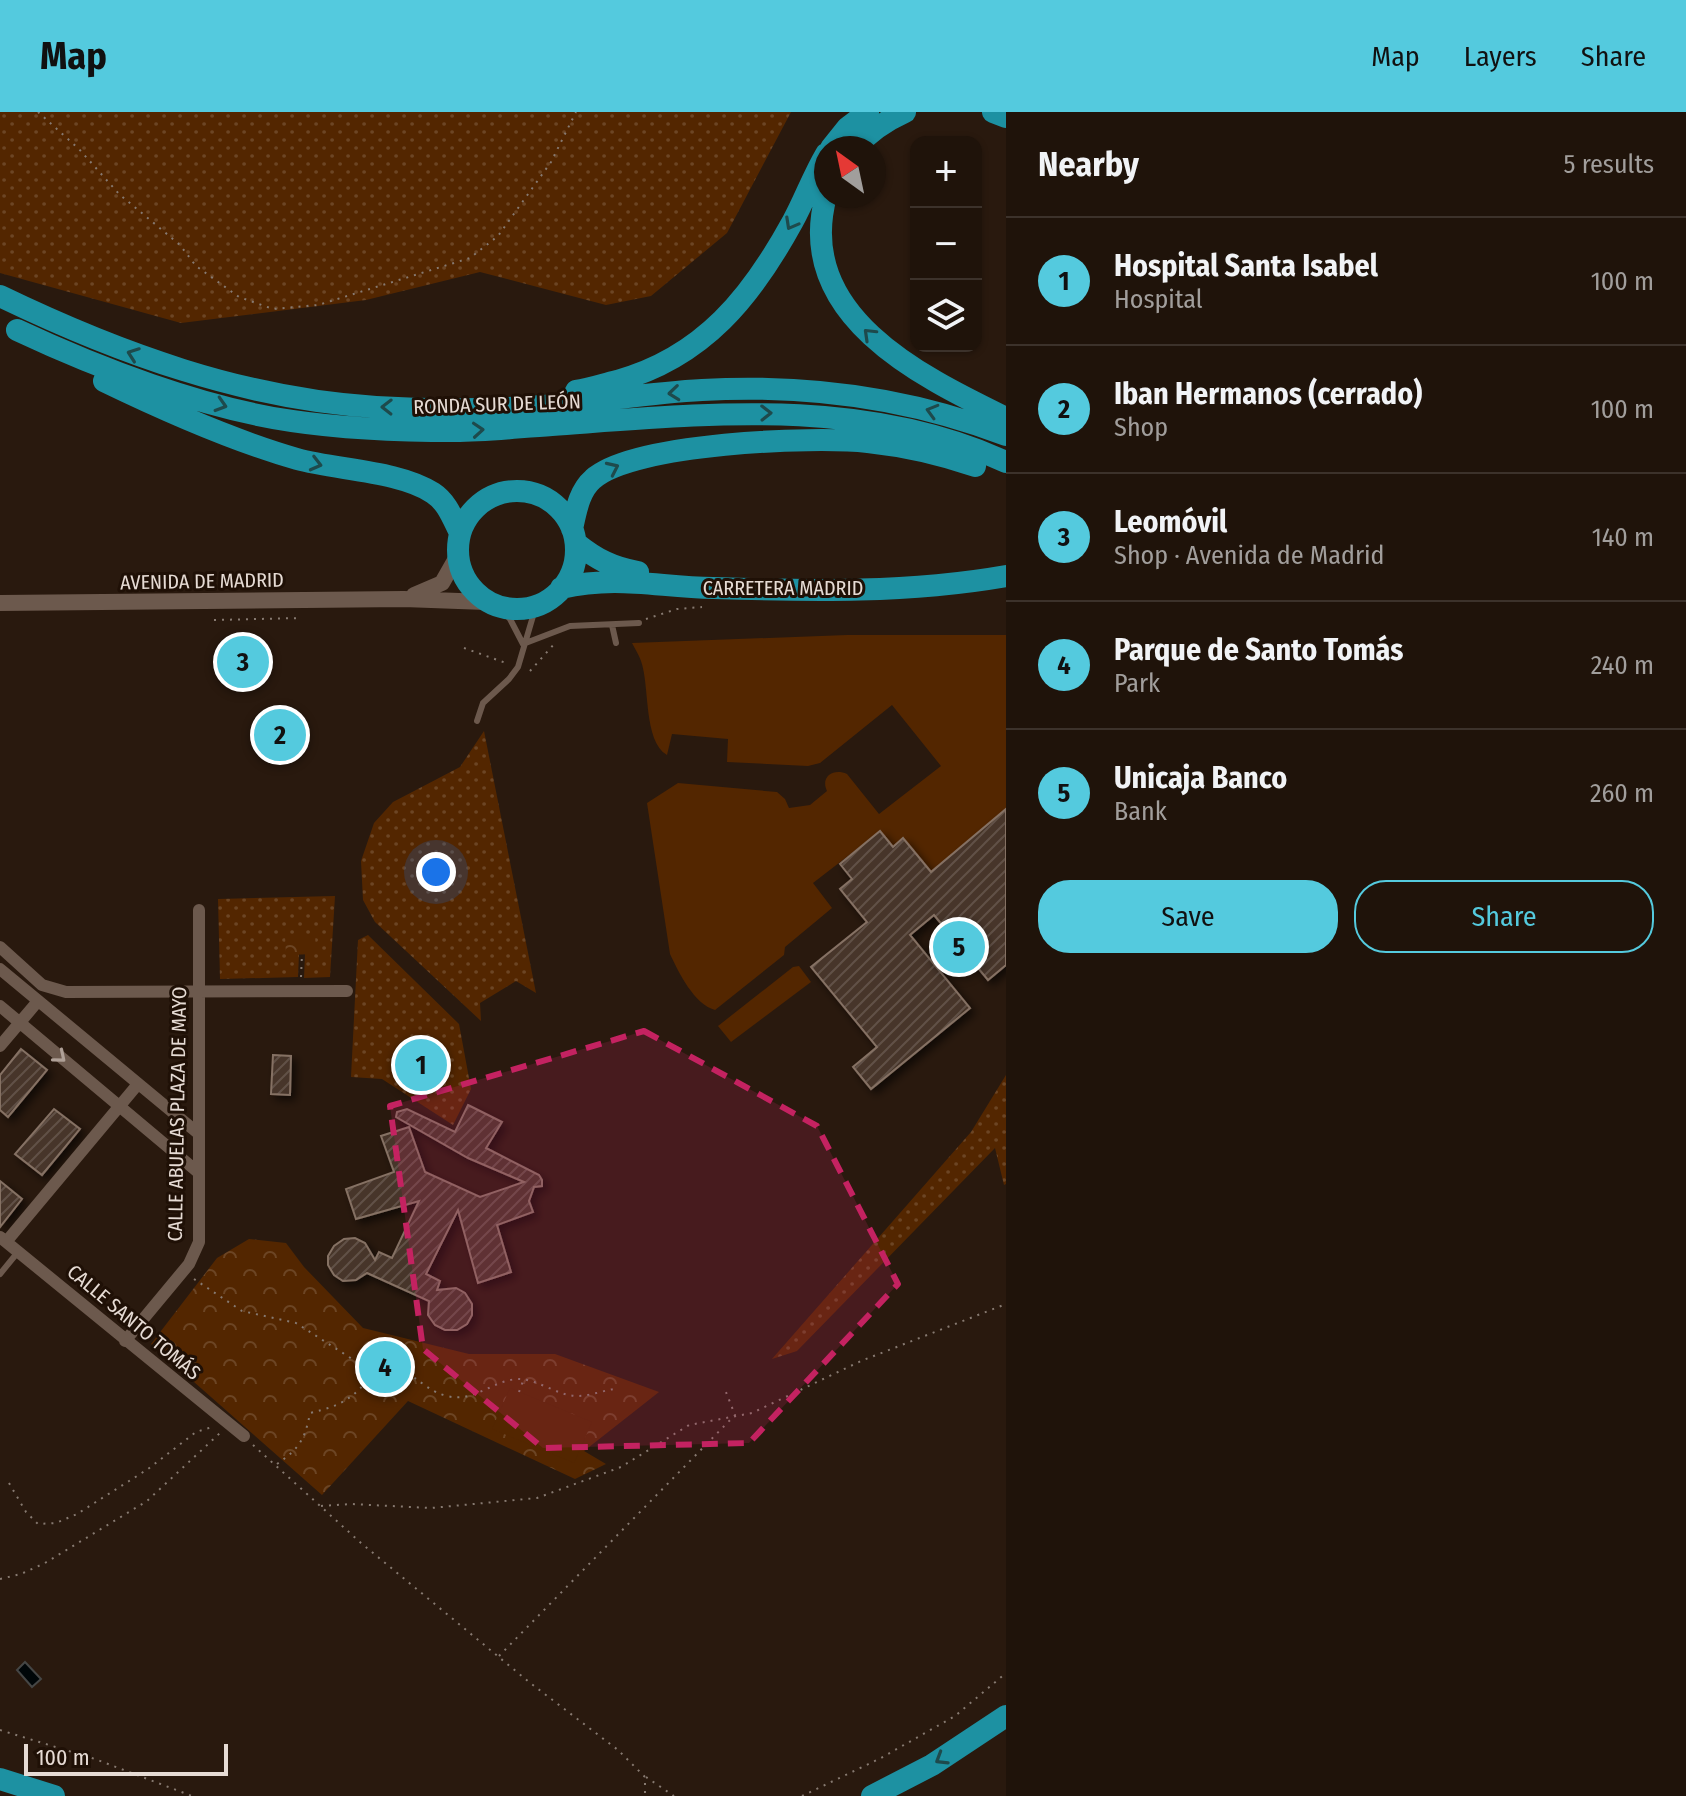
<!DOCTYPE html>
<meta charset="utf-8">
<style>
:root{--surface:#1f130a;--page:#271c13;--text:#f1f3f6;--muted:#a19e9c;--line:#3c322b;--accent:#54cade}
body{margin:0;font-family:"Fira Sans Condensed",sans-serif;background:var(--page);color:var(--text)}
.controls{position:absolute;right:24px;top:24px;display:grid;overflow:hidden;border-radius:16px;box-shadow:0 2px 6px #0004}
.controls button{width:72px;height:72px;display:grid;place-items:center;padding:0;border:0;border-bottom:2px solid var(--line);background:var(--surface);color:var(--text);font:40px sans-serif}
.compass{position:absolute;left:814px;top:24px;width:72px;height:72px;border-radius:50%;background:var(--surface);box-shadow:0 2px 6px #0004;rotate:327deg}
.scale{position:absolute;left:24px;bottom:20px;width:204px;box-sizing:border-box;padding-left:8px;border:4px solid #e6dbd4;border-top:0;font-size:22px;line-height:28px;white-space:nowrap;color:#e6dbd4;-webkit-text-stroke:6px #1f1006;paint-order:stroke}
.you{position:absolute;left:436px;top:760px;width:28px;height:28px;margin:-20px;border:6px solid #fff;border-radius:50%;background:#1a73e8;box-shadow:0 0 0 12px #1a73e833}
.badge{display:grid;place-items:center;width:52px;height:52px;border-radius:50%;background:var(--accent);color:#111;font-size:26px;font-weight:700}
.pin{position:absolute;translate:-50% -50%;border:4px solid #fff;box-shadow:0 2px 8px #0006}
.list{margin:0;padding:0;list-style:none}
h2{display:flex;justify-content:space-between;align-items:center;height:104px;margin:0;padding:0 32px;font-size:34px}
h2 small{font-size:26px;font-weight:400;color:var(--muted)}
.list li{display:grid;grid-template-columns:52px 1fr auto;gap:24px;align-items:center;box-sizing:border-box;height:128px;padding:0 32px;border-top:2px solid var(--line)}
.list b{display:block;font-size:30px;white-space:nowrap}
.list p{margin:0;font-size:26px;white-space:nowrap;color:var(--muted)}
.list em{font-size:26px;font-style:normal;color:var(--muted)}
.actions{display:flex;gap:16px;padding:24px 32px}
.actions a{flex:1;padding:18px 0;border:2px solid var(--accent);border-radius:32px;text-align:center;font-size:28px;color:var(--accent)}
.actions .main{background:var(--accent);color:#111}
.icon{flex:none;width:44px;height:44px;fill:none;stroke:currentColor;stroke-width:2;stroke-linecap:round;stroke-linejoin:round}
.map{position:relative;flex:none;width:1006px;height:1684px;overflow:hidden}
header{display:flex;align-items:center;gap:48px;box-sizing:border-box;height:112px;padding:0 40px;background:var(--accent);color:#111}
header strong{font-size:38px}
nav{display:flex;gap:44px;margin-inline-start:auto;font-size:28px}
main{display:flex}
aside{flex:1;background:var(--surface)}
.map>svg:first-child{display:block}
.grass{fill:url(#grass-dots)}
.park{fill:url(#park-crowns)}
.garden{fill:#532600}
.water{fill:#000608;stroke:#454645;stroke-width:2}
.building{fill:url(#building-hatch);stroke:#857164;stroke-width:2;filter:url(#shadow)}
.lines{fill:none;stroke-linecap:round;stroke-linejoin:round}
.path{stroke:#877a71;stroke-width:2;stroke-dasharray:2 6;stroke-linecap:butt}
.lane{stroke:#6c594d;stroke-width:6}
.street{stroke:#6c594d;stroke-width:12}
.secondary{stroke:#6c594d;stroke-width:16}
.highway{stroke:#1d91a2;stroke-width:22}
.oneway{stroke:#1e4a4c}
.oneway2{stroke:#afa097}
.marked{fill:#c42261;fill-opacity:0.2;stroke:#c42261;stroke-width:6;stroke-dasharray:16 10;stroke-linejoin:round}
.labels{text-anchor:middle;stroke-width:6;stroke-linejoin:round;paint-order:stroke}
.street-label{font-size:20px;fill:#e6dbd4;stroke:#1f1006}
</style>
<header>
<strong>Map</strong>
<nav><a>Map</a><a>Layers</a><a>Share</a></nav>
</header>
<main>
<div class="map">
<svg width="1006" height="1684" viewBox="0 0 1006 1684">
<defs>
<pattern id="grass-dots" width="8" height="8" patternUnits="userSpaceOnUse" patternTransform="scale(2)"><rect width="8" height="8" fill="#532600"/><path d="M2 2h.1M6 6h.1" fill="none" stroke="#6c4524" stroke-width="1.8" stroke-linecap="round"/></pattern>
<pattern id="park-crowns" width="20" height="18" patternUnits="userSpaceOnUse" patternTransform="scale(2)"><rect width="20" height="18" fill="#532600"/><path d="M2 6a3 3 0 1 1 6 0M12 15a3 3 0 1 1 6 0" fill="none" stroke="#6c4524"/></pattern>
<pattern id="building-hatch" width="6" height="6" patternUnits="userSpaceOnUse" patternTransform="scale(2)"><rect width="6" height="6" fill="#463429"/><path d="M-1 1l2-2M0 6l6-6M5 7l2-2" fill="none" stroke="#615147"/></pattern>
<filter id="shadow"><feDropShadow dx="4.5" dy="4.5" stdDeviation="4" flood-color="#0009"/></filter>
</defs>
<rect width="100%" height="100%" fill="#29190e"/>
<path class="grass" d="M0,0H791L727,121L651,184L606,193L480,160L366,188L181,211L0,161Z
M484,619L536,881L516,869L480,891L481,909L375,810L363,788L361,749L374,711L393,690L460,655Z
M335,784L330,865L304,866L305,842L316,841L286,842H299L298,865L220,867L218,787Z
M368,823L459,912L471,977L453,1013L382,967L351,965L358,828Z
M1006,963V1072L1004,1073L995,1036L797,1239L772,1247L971,1020Z"/>
<path class="park" d="M315,822L316,842L286,843L285,823Z
M249,1127L286,1131L304,1155L363,1216L469,1242H555L659,1280L584,1339L606,1352L575,1367L408,1289L322,1383L151,1232L217,1146Z"/>
<path class="garden" d="M847,523H1006V697L931,760L903,727L893,735L879,720L813,771L832,796L785,835L784,843L715,898C694,892 679,861 670,842L647,691L678,671L777,680L785,687L789,696L810,693L827,679C820,664 834,656 847,662L879,702L941,654L892,593L820,651L808,654L727,650L728,627L672,622L667,643C643,629 650,574 641,549C639,543 635,537 632,531Z
M799,854L811,870L731,930L718,914L793,855Z
M510,1276L592,1310L574,1351L492,1317Z"/>
<path class="water" d="M25,1550L41,1567L32,1575L17,1558Z"/>
<path class="building" d="M1006,697V853L988,868L934,803L910,823L970,896L871,977L853,955L877,935L811,855L867,810L840,777L852,767L840,752L880,719L893,735L903,726L931,760Z
M21,937L47,958L8,1005L0,998V963Z
M273,943L291,944L290,983L271,982Z
M468,993L502,1010L486,1036L539,1063L542,1068V1074L534,1075L529,1089L533,1100L497,1113L511,1160L478,1171L458,1098L426,1162L440,1169L437,1178L456,1176L465,1181L472,1192V1203L467,1212L457,1218H445L435,1213L428,1203L429,1189L367,1161L356,1168L343,1169L334,1163L328,1153V1144L334,1134L344,1127L355,1126L365,1131L375,1148L379,1140L392,1146L419,1089L356,1107L346,1077L394,1060L381,1024L409,1015L425,1060L480,1085L524,1070L468,1046L396,1005L397,1000L407,997L455,1020Z
M54,997L80,1017L42,1063L15,1042Z
M0,1069L22,1087L0,1115Z"/>
<g class="lines">
<path class="path" d="M38,0L79,37L119,82L180,133L196,154L239,185L273,197L318,193L470,146L498,124L551,50L576,0
M646,507L677,497L702,495
M214,508L302,506
M464,536L506,551
M530,559L556,530
M301,865L302,842
M194,1167L242,1199L296,1211L374,1261C413,1249 417,1277 447,1284C474,1291 493,1268 518,1267C538,1267 558,1284 577,1284C589,1284 602,1279 614,1277
M519,1280L523,1269
M253,1333L361,1431L529,1570L618,1638L645,1665V1684
M277,1352C300,1336 305,1327 310,1301C343,1293 352,1287 373,1262
M9,1371L26,1400L38,1412L56,1411L77,1402L148,1357L196,1320L212,1315
M321,1394L351,1392L431,1396L537,1386L621,1355L689,1313L752,1301L861,1249L1006,1192
M0,1467L21,1462L45,1451L147,1389L220,1321
M499,1544L735,1303L724,1275
M0,1618L95,1647L192,1684
M646,1665L674,1684
M802,1684L881,1646L955,1604L1006,1561"/>
<path class="lane" d="M500,496L510,507L523,532
M612,513L616,531
M523,532L570,514L639,511
M477,609L483,591L509,567L518,555L536,494
M0,1162L18,1140"/>
<path class="street" d="M0,835L42,873L66,880L347,879
M0,857L199,1022
M0,894L199,1061
M0,934L38,889
M0,1125L244,1324
M6,1130L138,972
M125,1229L189,1152L199,1130V798"/>
<path class="secondary" d="M414,483L442,471L458,443
M0,491L404,487L486,490"/>
<path class="highway" d="M993,0L1006,5
M831,36L847,16L868,0
M855,36C869,20 885,9 905,0
M826,84C794,203 920,264 1006,306
M0,184C118,241 244,287 376,295C426,298 478,298 527,295C586,292 644,281 702,278C806,272 909,286 1006,323
M17,218C98,256 202,296 292,309C346,317 401,319 455,319C487,319 520,315 552,313C705,302 862,284 1006,350
M104,269C166,299 231,328 297,347C337,358 400,359 433,381C447,390 453,407 460,421
M576,279C590,277 604,272 617,269C704,245 752,184 793,109C805,87 813,64 826,42
M458 438a59 59 0 1 1 118 0a59 59 0 1 1-118 0Z
M572,417C576,399 579,379 593,367C633,331 813,324 868,330C905,334 941,342 975,354
M576,431C596,447 613,456 638,460
M561,476C618,463 657,475 713,476C810,479 910,481 1006,464
M0,1667L54,1684
M872,1684L932,1653L1006,1604"/>
</g>
<defs><path id="oneway-chevron" d="M-2-3.5L2.5 0L-2 3.5" fill="none" stroke-width="1.6" stroke-linecap="round" stroke-linejoin="round" transform="scale(2)"/></defs>
<g class="oneway">
<use href="#oneway-chevron" transform="translate(791 112) rotate(119)"/>
<use href="#oneway-chevron" transform="translate(869 222) rotate(-136)"/>
<use href="#oneway-chevron" transform="translate(133 242) rotate(-160)"/>
<use href="#oneway-chevron" transform="translate(674 281) rotate(174)"/>
<use href="#oneway-chevron" transform="translate(221 293) rotate(17)"/>
<use href="#oneway-chevron" transform="translate(387 295) rotate(-179)"/>
<use href="#oneway-chevron" transform="translate(932 299) rotate(-164)"/>
<use href="#oneway-chevron" transform="translate(766 301) rotate(-1)"/>
<use href="#oneway-chevron" transform="translate(478 318) rotate(-4)"/>
<use href="#oneway-chevron" transform="translate(316 352) rotate(14)"/>
<use href="#oneway-chevron" transform="translate(613 356) rotate(-25)"/>
<use href="#oneway-chevron" transform="translate(941 1647) rotate(148)"/>
</g>
<use class="oneway2" href="#oneway-chevron" transform="translate(60 945) rotate(40)"/>
<path class="marked" d="M644,919L817,1014L898,1172L749,1331L543,1336L423,1237L390,994Z"/>
<g class="labels">
<g class="street-label">
<text transform="translate(497 292) rotate(-2)" y="7">RONDA SUR DE LEÓN</text>
<text transform="translate(202 469) rotate(-1)" y="7">AVENIDA DE MADRID</text>
<text x="783" y="483">CARRETERA MADRID</text>
<text transform="translate(177 1002) rotate(-89)" y="7">CALLE ABUELAS PLAZA DE MAYO</text>
<text transform="translate(134 1210) rotate(40)" y="7">CALLE SANTO TOMÁS</text>
</g>
</g>
</svg>
<div class="controls">
<button>+</button>
<button>−</button>
<button><svg class="icon" aria-label="layers" viewBox="0 0 24 24"><path d="M12 4l9 5-9 5-9-5zM3 14l9 5 9-5"/></svg></button>
</div>
<svg class="compass" viewBox="-18 -18 36 36"><path d="M0-13l5 13h-10z" fill="#e53935"/><path d="M0 13l5-13h-10z" fill="#a19e9c"/></svg>
<div class="scale">100 m</div>
<div class="you"></div>
<div class="pin badge" style="left:421px;top:953px">1</div>
<div class="pin badge" style="left:280px;top:623px">2</div>
<div class="pin badge" style="left:243px;top:550px">3</div>
<div class="pin badge" style="left:385px;top:1255px">4</div>
<div class="pin badge" style="left:959px;top:835px">5</div>
</div>
<aside>
<h2>Nearby<small>5 results</small></h2>
<ul class="list">
<li><span class="badge">1</span><div><b>Hospital Santa Isabel</b><p>Hospital</p></div><em>100 m</em></li>
<li><span class="badge">2</span><div><b>Iban Hermanos (cerrado)</b><p>Shop</p></div><em>100 m</em></li>
<li><span class="badge">3</span><div><b>Leomóvil</b><p>Shop · Avenida de Madrid</p></div><em>140 m</em></li>
<li><span class="badge">4</span><div><b>Parque de Santo Tomás</b><p>Park</p></div><em>240 m</em></li>
<li><span class="badge">5</span><div><b>Unicaja Banco</b><p>Bank</p></div><em>260 m</em></li>
</ul>
<div class="actions"><a class="main">Save</a><a>Share</a></div>
</aside>
</main>
